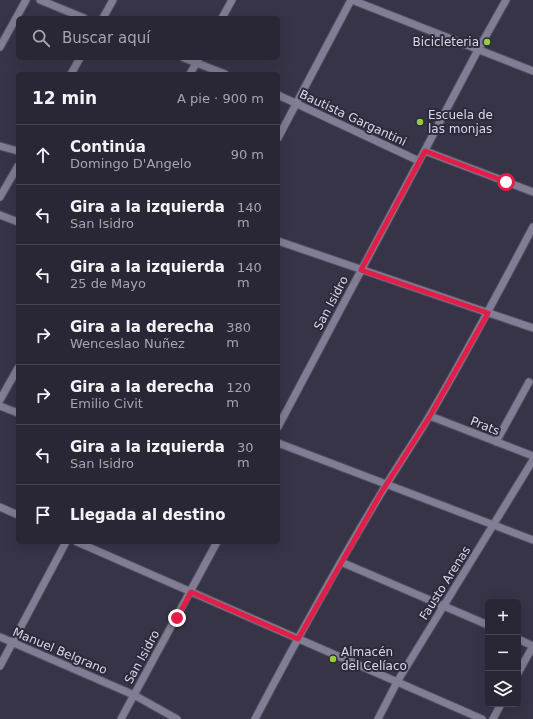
<!DOCTYPE html>
<html lang="es">
<meta charset="utf-8">
<style>
:root{--surface:#292736;--page:#353342;--text:#f1f3f6;--muted:#a5a5ad;--line:#454451}
body{margin:0;font-family:"DejaVu Sans",sans-serif;background:var(--page);color:var(--text)}
.controls{position:absolute;right:12px;bottom:12px;display:grid;overflow:hidden;border-radius:6px;box-shadow:0 4px 16px #0002}
.controls button{width:36px;height:36px;display:grid;place-items:center;padding:0;border:0;border-bottom:1px solid var(--line);background:var(--surface);color:var(--text);font:20px sans-serif}
.stop{position:absolute;width:12px;height:12px;margin:-9px;border:3px solid #e11d48;border-radius:50%;background:#fff}
.stop.end{background:#e11d48;border-color:#fff;box-shadow:0 1px 4px #0008}
.list{margin:0;padding:0;list-style:none}
h2{display:flex;justify-content:space-between;align-items:center;height:52px;margin:0;padding:0 16px;font-size:17px}
h2 small{font-size:13px;font-weight:400;color:var(--muted)}
.list li{display:grid;grid-template-columns:26px 1fr auto;gap:12px;align-items:center;box-sizing:border-box;height:60px;padding:0 16px;border-top:1px solid var(--line)}
.list b{display:block;font-size:15px;white-space:nowrap}
.list p{margin:0;font-size:13px;white-space:nowrap;color:var(--muted)}
.list em{font-size:13px;font-style:normal;color:var(--muted)}
.icon{flex:none;width:22px;height:22px;fill:none;stroke:currentColor;stroke-width:2;stroke-linecap:round;stroke-linejoin:round}
.map{position:relative;flex:none;width:533px;height:719px;overflow:hidden}
.search{position:absolute;background:var(--surface);box-shadow:0 4px 16px #0002;left:16px;top:16px;width:264px;height:44px;display:flex;align-items:center;gap:10px;box-sizing:border-box;padding:0 14px;border-radius:6px;color:var(--muted);font-size:15px}
.panel{position:absolute;background:var(--surface);box-shadow:0 4px 16px #0002;left:16px;top:72px;width:264px;height:472px;border-radius:6px}
.map>svg:first-child{display:block}
.lines{fill:none;stroke-linecap:round;stroke-linejoin:round}
.minor-casing{stroke:#535161;stroke-width:9}
.minor{stroke:#807d94;stroke-width:7}
.route{stroke:#e11d48;stroke-width:5}
.poi-dot{fill:#97cc39;stroke:#2d2a3e;stroke-width:1.5}
.labels{text-anchor:middle;stroke-width:4;stroke-linejoin:round;paint-order:stroke}
.poi-label{font-size:12px;fill:#d9d8e4;stroke:#2d2a3e;text-anchor:start}
.street-label{font-size:12px;fill:#d9d8e4;stroke:#2d2a3e}
</style>
<div class="map">
<svg width="533" height="719" viewBox="0 0 533 719">
<rect width="100%" height="100%" fill="#373448"/>
<g class="lines">
<defs>
<path id="minor" d="M40,0L84,18
M352,0L533,71
M103,18L113,0
M222,18L232,0
M0,47L26,0
M184,58L225,74
M71,74L80,58
M190,74L199,58
M278,95L419,161
M278,138L351,0
M0,146L18,151
M425,151L533,192
M0,197L18,166
M0,215L18,222
M278,241L533,328
M0,400L18,368
M0,406L18,413
M430,416L533,456
M278,427L478,50L506,0
M496,442L529,382
M278,443L533,540
M0,507L18,515
M77,542L482,719
M341,562L488,625
M0,637L134,695L177,719
M518,639L533,646
M0,666L66,542
M518,673L533,646
M121,719L217,542
M255,719C295,643 336,568 380,495C396,468 414,442 430,415C466,354 499,291 533,227
M378,719L397,682L533,460
M493,719L501,704"/>
</defs>
<use href="#minor" class="minor-casing"/>
<use href="#minor" class="minor"/>
</g>
<g class="lines">
<path class="route" d="M177,618L191,592L298,639L381,493L430,416L488,313L361,270L425,151L506,182"/>
</g>
<g class="poi-dot">
<circle cx="487" cy="42" r="4"/>
<circle cx="420" cy="122" r="4"/>
<circle cx="333" cy="659" r="4"/>
</g>
<g class="labels">
<g class="poi-label">
<text x="479" y="46" text-anchor="end">Bicicleteria</text>
<text x="428" y="119">Escuela de<tspan x="428" dy="14">las monjas</tspan></text>
<text x="341" y="656">Almacén<tspan x="341" dy="14">del Celíaco</tspan></text>
</g>
<g class="street-label">
<text transform="translate(353 118) rotate(25)" y="4">Bautista Gargantini</text>
<text transform="translate(331 303) rotate(-62)" y="4">San Isidro</text>
<text transform="translate(485 426) rotate(22)" y="4">Prats</text>
<text transform="translate(445 583) rotate(-58)" y="4">Fausto Arenas</text>
<text transform="translate(60 651) rotate(23)" y="4">Manuel Belgrano</text>
<text transform="translate(142 657) rotate(-61)" y="4">San Isidro</text>
</g>
</g>
</svg>
<div class="controls">
<button>+</button>
<button>−</button>
<button><svg class="icon" aria-label="layers" viewBox="0 0 24 24"><path d="M12 4l9 5-9 5-9-5zM3 14l9 5 9-5"/></svg></button>
</div>
<div class="stop" style="left:506px;top:182px"></div>
<div class="stop end" style="left:177px;top:618px"></div>
<div class="search"><svg class="icon" aria-label="search" viewBox="0 0 24 24"><circle cx="10" cy="10" r="6"/><path d="M15 15l6 6"/></svg>Buscar aquí</div>
<section class="panel">
<h2>12 min<small>A pie · 900 m</small></h2>
<ul class="list">
<li><svg class="icon" aria-label="ahead" viewBox="0 0 24 24"><path d="M12 20V5M6 11l6-6 6 6"/></svg><div><b>Continúa</b><p>Domingo D'Angelo</p></div><em>90 m</em></li>
<li><svg class="icon" aria-label="left" viewBox="0 0 24 24"><path d="M17 20v-9H6M10 6l-5 5 5 5"/></svg><div><b>Gira a la izquierda</b><p>San Isidro</p></div><em>140 m</em></li>
<li><svg class="icon" aria-label="left" viewBox="0 0 24 24"><path d="M17 20v-9H6M10 6l-5 5 5 5"/></svg><div><b>Gira a la izquierda</b><p>25 de Mayo</p></div><em>140 m</em></li>
<li><svg class="icon" aria-label="right" viewBox="0 0 24 24"><path d="M7 20v-9h11M14 6l5 5-5 5"/></svg><div><b>Gira a la derecha</b><p>Wenceslao Nuñez</p></div><em>380 m</em></li>
<li><svg class="icon" aria-label="right" viewBox="0 0 24 24"><path d="M7 20v-9h11M14 6l5 5-5 5"/></svg><div><b>Gira a la derecha</b><p>Emilio Civit</p></div><em>120 m</em></li>
<li><svg class="icon" aria-label="left" viewBox="0 0 24 24"><path d="M17 20v-9H6M10 6l-5 5 5 5"/></svg><div><b>Gira a la izquierda</b><p>San Isidro</p></div><em>30 m</em></li>
<li><svg class="icon" aria-label="arrive" viewBox="0 0 24 24"><path d="M6 21V4h12l-3 4 3 4H6"/></svg><div><b>Llegada al destino</b></div></li>
</ul>
</section>
</div>
